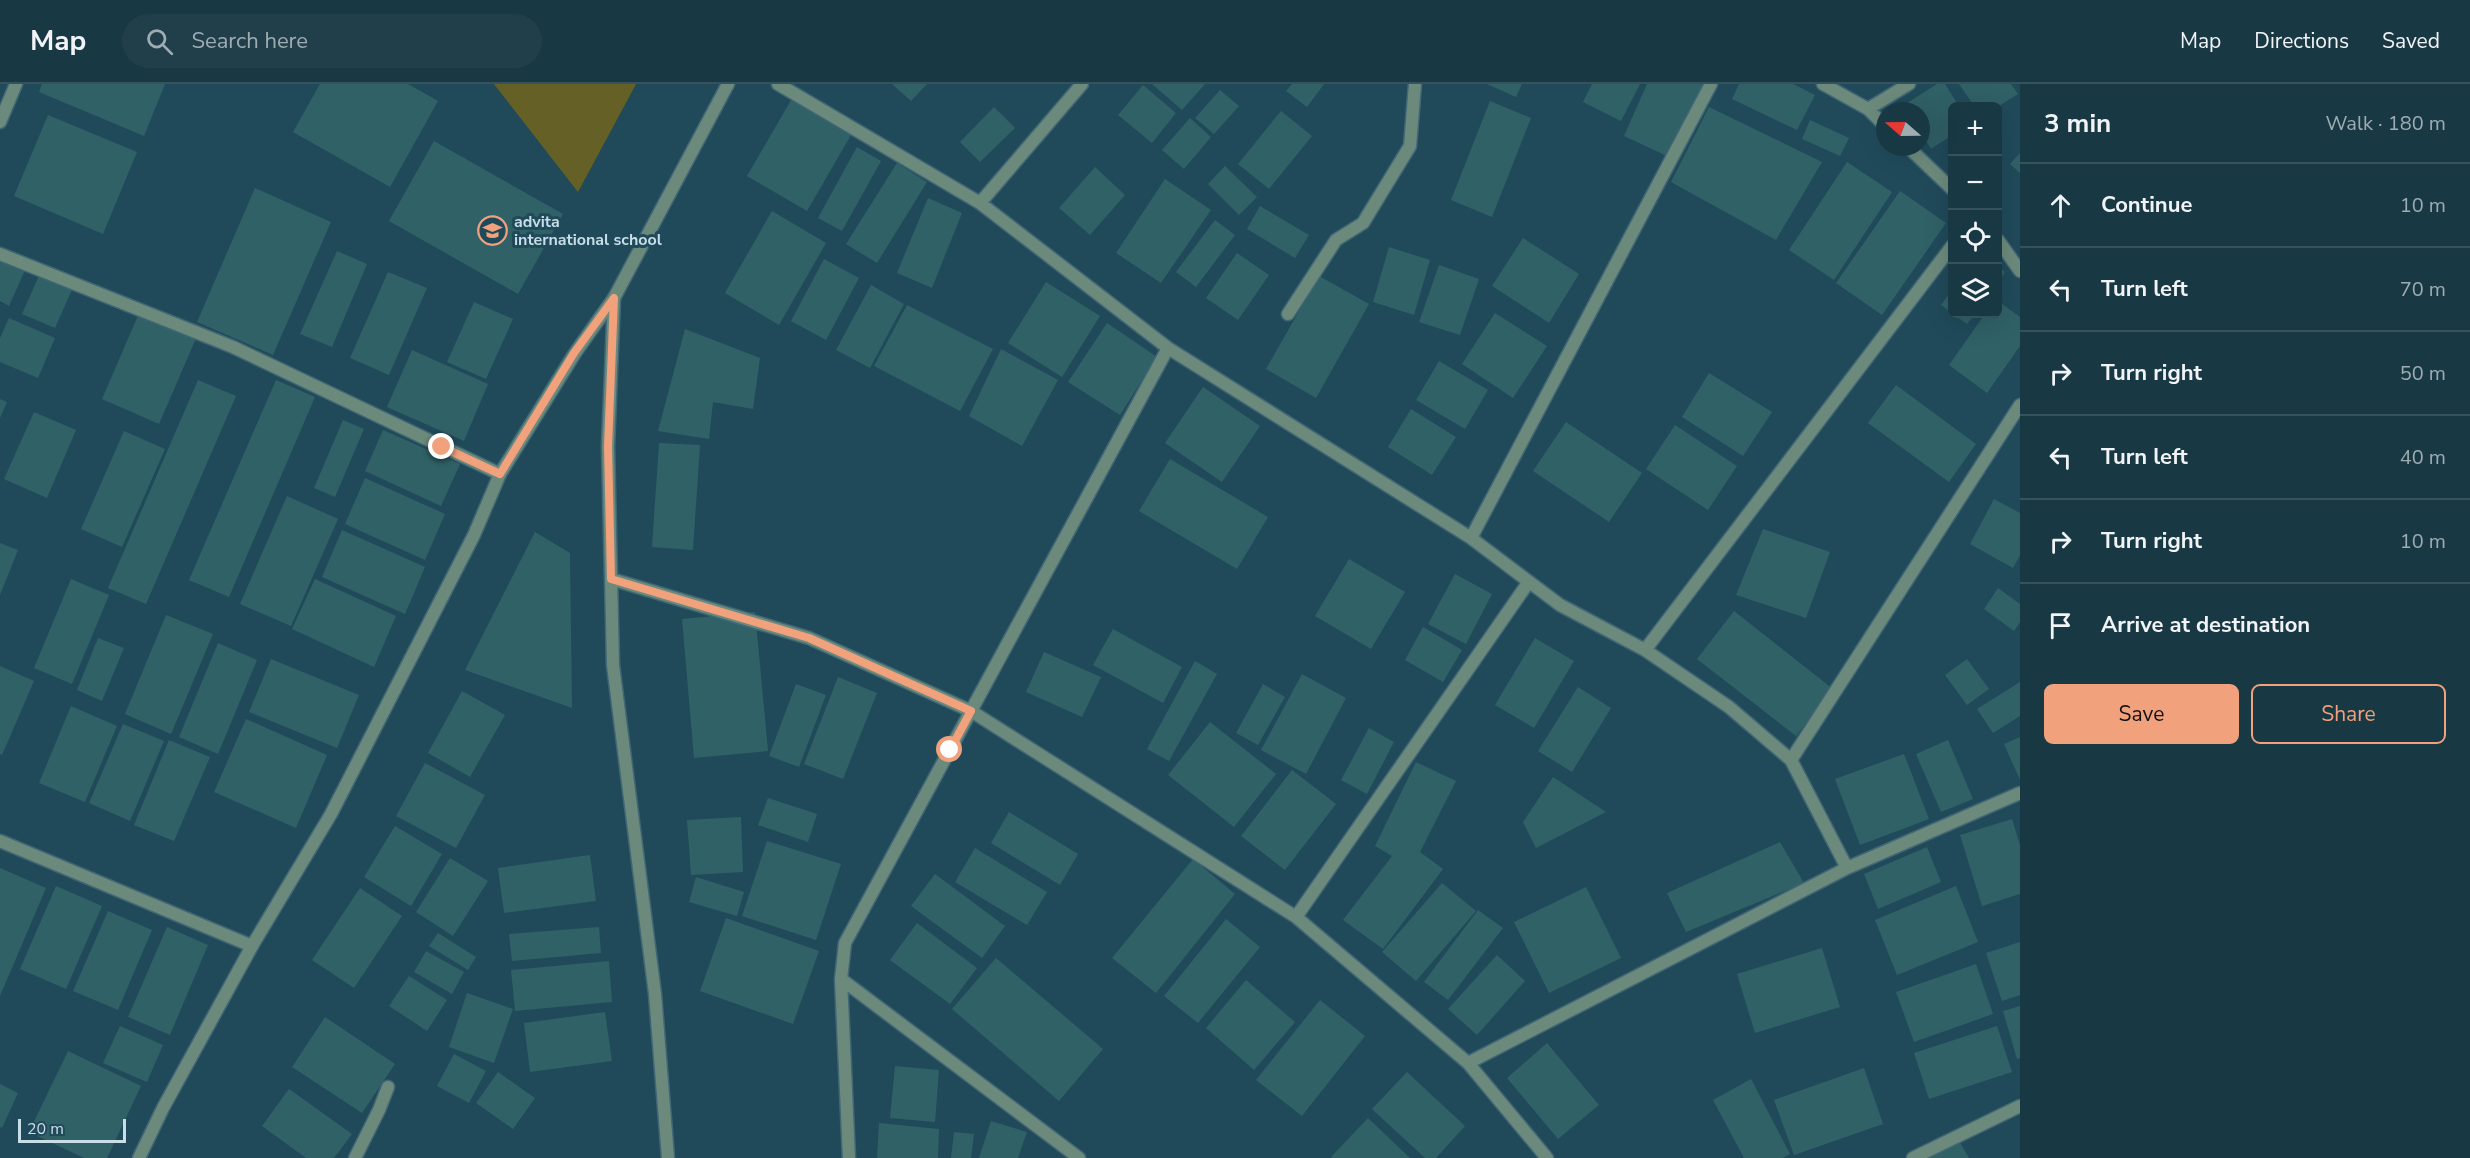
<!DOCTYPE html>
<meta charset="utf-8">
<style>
:root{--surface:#183844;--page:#213f4b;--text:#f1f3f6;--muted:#9facb2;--line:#36525d;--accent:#f1a17c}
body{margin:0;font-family:"Nunito Sans",sans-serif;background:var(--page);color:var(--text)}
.controls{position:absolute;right:18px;top:18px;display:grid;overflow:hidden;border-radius:9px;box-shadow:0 6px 24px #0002}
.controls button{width:54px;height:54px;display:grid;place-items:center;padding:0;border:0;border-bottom:2px solid var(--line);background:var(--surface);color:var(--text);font:30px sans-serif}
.compass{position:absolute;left:1876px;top:18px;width:54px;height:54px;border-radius:50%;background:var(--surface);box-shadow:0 6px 24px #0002;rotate:290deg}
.scale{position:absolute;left:18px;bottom:15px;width:108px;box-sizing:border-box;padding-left:6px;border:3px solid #c7dde7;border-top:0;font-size:16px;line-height:21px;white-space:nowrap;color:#c7dde7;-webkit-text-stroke:4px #204a5a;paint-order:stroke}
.stop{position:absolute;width:18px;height:18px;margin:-14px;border:4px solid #f1a17c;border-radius:50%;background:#fff}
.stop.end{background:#f1a17c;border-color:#fff;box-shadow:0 2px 6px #0008}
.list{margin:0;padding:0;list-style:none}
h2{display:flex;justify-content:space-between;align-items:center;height:78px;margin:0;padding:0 24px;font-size:26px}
h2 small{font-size:20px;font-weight:400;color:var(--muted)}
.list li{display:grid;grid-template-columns:39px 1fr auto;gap:18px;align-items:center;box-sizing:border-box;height:84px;padding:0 24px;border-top:2px solid var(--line)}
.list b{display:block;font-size:22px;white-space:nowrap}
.list em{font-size:20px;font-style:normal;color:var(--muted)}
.actions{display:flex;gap:12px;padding:18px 24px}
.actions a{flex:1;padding:14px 0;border:2px solid var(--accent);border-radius:9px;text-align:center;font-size:21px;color:var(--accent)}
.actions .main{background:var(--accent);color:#111}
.icon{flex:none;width:33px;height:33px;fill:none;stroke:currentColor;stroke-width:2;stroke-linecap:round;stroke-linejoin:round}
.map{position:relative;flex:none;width:2020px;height:1074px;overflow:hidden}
header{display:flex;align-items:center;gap:36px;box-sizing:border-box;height:84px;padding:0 30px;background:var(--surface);border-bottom:2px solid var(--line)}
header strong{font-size:28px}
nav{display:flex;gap:33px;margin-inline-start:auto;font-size:21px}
.search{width:420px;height:54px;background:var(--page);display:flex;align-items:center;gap:15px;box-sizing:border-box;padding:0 21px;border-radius:33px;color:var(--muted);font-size:22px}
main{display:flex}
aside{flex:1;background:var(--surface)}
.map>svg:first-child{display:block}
.green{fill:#656126}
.building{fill:#306167}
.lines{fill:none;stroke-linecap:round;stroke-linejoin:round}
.minor-casing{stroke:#416776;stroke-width:15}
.tertiary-casing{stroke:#416776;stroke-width:15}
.minor{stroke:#6c8a7c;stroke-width:12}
.tertiary{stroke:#6c8a7c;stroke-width:12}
.route{stroke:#f1a17c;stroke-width:8}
.labels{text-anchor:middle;stroke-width:6;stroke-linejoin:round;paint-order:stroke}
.poi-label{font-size:16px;font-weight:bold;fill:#c7dde7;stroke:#204a5a;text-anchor:start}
</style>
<header>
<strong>Map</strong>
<div class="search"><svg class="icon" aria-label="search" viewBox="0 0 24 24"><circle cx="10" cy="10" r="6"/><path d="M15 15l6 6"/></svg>Search here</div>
<nav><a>Map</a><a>Directions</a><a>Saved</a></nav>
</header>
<main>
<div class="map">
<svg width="2020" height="1074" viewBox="0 0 2020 1074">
<rect width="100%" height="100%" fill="#204a5a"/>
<path class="green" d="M494,0H636L578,108Z"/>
<path class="building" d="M42,0H165L144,52L39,8Z
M320,0H408L438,17L390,103L293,48Z
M892,0H927L911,17Z
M1152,0H1205L1182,26Z
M1292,0H1324L1307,23L1286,7Z
M1487,0H1522L1516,13Z
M1592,0H1640L1621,37L1583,18Z
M1647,0H1703L1669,73L1624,52Z
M1739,0H1793L1815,11L1797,46L1732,15Z
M1937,0H1945L1959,22H1952V51L1931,65L1921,49V27H1907L1904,21Z
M1959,0H2011L2018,10L1999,22H1974Z
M1143,1L1176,29L1152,59L1118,31Z
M1220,6L1239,22L1214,50L1195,34Z
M794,11L854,46L807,127L747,92Z
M1490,17L1531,34L1492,133L1451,116Z
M994,23L1015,44L980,78L960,58Z
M1709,23L1822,78L1776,156L1671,98Z
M1281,27L1312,52L1269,105L1238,80Z
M48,31L137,68L103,150L14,112Z
M1190,34L1211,53L1184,85L1162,66Z
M1810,36L1849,54L1840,72L1802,55Z
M434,57L563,130L518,210L389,137Z
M857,63L881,77L842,147L818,134Z
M2020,69V89L2010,80Z
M1847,78L1892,108L1834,196L1789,166Z
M897,79L927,98L877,179L846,160Z
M1225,82L1257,113L1239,131L1208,100Z
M1095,83L1125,111L1090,151L1059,124Z
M1165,95L1211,126L1161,199L1116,169Z
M255,104L331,138L273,271L197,238Z
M1900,107L1946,139L1882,231L1836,199Z
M928,114L962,129L932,204L897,189Z
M1260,122L1309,151L1295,174L1247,145Z
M772,127L826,159L779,241L725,209Z
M1215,136L1235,151L1196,203L1176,188Z
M1523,154L1579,190L1549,239L1492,202Z
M1389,163L1430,176L1414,231L1373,218Z
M337,167L367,180L332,263L300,250Z
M1237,169L1269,191L1238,236L1206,214Z
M0,173L26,184L9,222L0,217Z
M824,175L859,194L826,256L791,237Z
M1439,181L1479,195L1460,251L1419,238Z
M1998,183L2005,188L1998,198Z
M42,185L75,199L55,244L22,230Z
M388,188L427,204L389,291L350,274Z
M1319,192L1369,220L1316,314L1266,285Z
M1046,198L1100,232L1062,293L1008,259Z
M871,201L904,220L870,284L836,266Z
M1952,206V229L1941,221Z
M1998,217L2020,233V262L1987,309L1949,281L1985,230H1998Z
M474,218L513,235L486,295L447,278Z
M907,221L993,265L960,327L874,282Z
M140,227L197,252L159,340L102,315Z
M1495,229L1547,262L1513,314L1462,280Z
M1953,230H1975L1967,240Z
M9,234L55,254L38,294L0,278V254Z
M1107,239L1157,273L1120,331L1068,298Z
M685,245L760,274L753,325L713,318L709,355L658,347Z
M1001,265L1058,296L1022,362L969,332Z
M412,266L488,300L464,357L387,323Z
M1439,277L1488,306L1465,345L1416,316Z
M1709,289L1772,328L1743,372L1682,333Z
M198,296L236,312L146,520L108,504Z
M276,296L315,313L229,513L189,496Z
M1896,301L1976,360L1949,398L1868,339Z
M1203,303L1260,342L1222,398L1165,359Z
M0,315L7,318L0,334Z
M1411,325L1456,353L1432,391L1388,363Z
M34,328L76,346L47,414L4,395Z
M343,336L364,345L335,413L314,404Z
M1566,338L1642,389L1609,438L1533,387Z
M1675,341L1737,382L1708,426L1646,385Z
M383,346L460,380L441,422L365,387Z
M124,347L165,365L122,463L81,445Z
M659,359L700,361L693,466L652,463Z
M1170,375L1268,433L1237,485L1139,427Z
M365,394L445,430L425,476L345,440Z
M287,412L338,435L291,542L240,520Z
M1994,415L2020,429V471L2013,484L1970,460Z
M1763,445L1830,468L1806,534L1736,511Z
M342,446L425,483L405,530L322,493Z
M535,448L570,469L572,624L465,586Z
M0,459L18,466L0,511Z
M1349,475L1405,508L1371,565L1315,532Z
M1455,490L1492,510L1466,560L1428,540Z
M71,495L109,511L72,600L34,584Z
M315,495L396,532L374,583L292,545Z
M1998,504L2020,520V538L2014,547L1984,525Z
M1734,527L1833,605L1796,652L1697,575Z
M755,528L768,667L694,674L682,535Z
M166,531L213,550L171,650L125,630Z
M1423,543L1462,566L1443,598L1405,576Z
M1113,545L1182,583L1163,619L1093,581Z
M98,554L124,564L102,617L77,606Z
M1535,554L1574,577L1534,644L1495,621Z
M218,559L257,576L218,670L179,653Z
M1044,568L1101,593L1082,633L1026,608Z
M271,575L359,611L337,664L249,628Z
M1967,575L1989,605L1967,621L1945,591Z
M1195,577L1217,590L1169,677L1147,665Z
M0,582L34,597L2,671L0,670Z
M1302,590L1346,614L1306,690L1261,666Z
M838,593L877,609L843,695L804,680Z
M2020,598V632L1993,649L1977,625Z
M796,600L826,611L799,683L769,672Z
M1263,600L1285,613L1258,661L1236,649Z
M1578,603L1611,624L1572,688L1538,667Z
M462,607L505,631L470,693L428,669Z
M71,622L117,642L85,718L39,699Z
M246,635L327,671L296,744L214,708Z
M1210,638L1276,690L1234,743L1168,691Z
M123,640L164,657L130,737L89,719Z
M1369,644L1394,658L1367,710L1341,696Z
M2020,653V696L2004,660Z
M169,656L210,673L174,757L134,741Z
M1948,656L1973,715L1941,728L1916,670Z
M1904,670L1929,735L1860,761L1835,695Z
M1416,678L1456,697L1420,768L1443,785L1383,865L1343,836L1392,772L1375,762Z
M425,679L485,711L456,764L396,732Z
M1292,686L1336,720L1285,786L1241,752Z
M1553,693L1606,728L1536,764L1523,738Z
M768,714L817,730L808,758L758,741Z
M1009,728L1078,770L1060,801L991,759Z
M741,733L743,788L691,791L687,736Z
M2012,735L2020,761V810L1982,822L1960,751Z
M395,742L442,770L411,822L364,793Z
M767,757L841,780L816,856L742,832Z
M1780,758L1804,799L1686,848L1667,809Z
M1927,763L1941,798L1878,825L1864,790Z
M975,764L1047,808L1027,841L955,798Z
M590,771L596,817L504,829L498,784Z
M450,774L488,797L453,852L416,828Z
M1193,775L1235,810L1156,909L1112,874Z
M0,784L46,804L0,912Z
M935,790L1005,842L982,874L911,822Z
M696,793L744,808L737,832L689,818Z
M1442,799L1476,827L1416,897L1382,868Z
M56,802L102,822L66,905L20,885Z
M1956,802L1978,858L1897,891L1875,836Z
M1586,803L1621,874L1549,909L1514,838Z
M360,804L402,832L354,904L312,876Z
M1478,826L1503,844L1448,916L1424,898Z
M108,827L152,846L118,926L73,907Z
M726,834L819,867L793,940L700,907Z
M1226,835L1260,863L1198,939L1164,912Z
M917,839L977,884L950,920L890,876Z
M167,843L208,861L170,951L128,933Z
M599,843L601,869L512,877L509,850Z
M438,849L476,873L468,886L429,862Z
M2020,858V911L2002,917L1986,869Z
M1822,864L1840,923L1755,949L1737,890Z
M426,867L464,888L452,910L414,888Z
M1497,871L1525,897L1477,951L1448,925Z
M996,874L1103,965L1059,1017L952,925Z
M609,877L612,918L515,927L511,886Z
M1976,880L1993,930L1914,958L1896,908Z
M409,892L447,916L427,947L389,922Z
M1246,896L1295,938L1254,986L1206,944Z
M467,909L513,925L494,979L449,963Z
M1320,916L1365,952L1302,1032L1256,996Z
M2020,922V974L2017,975L2003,927Z
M605,928L612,977L530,988L524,939Z
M325,933L395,980L362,1029L292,983Z
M120,942L163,961L147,998L103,979Z
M1997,942L2012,988L1929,1015L1914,969Z
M1547,959L1599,1021L1558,1055L1507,994Z
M68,967L141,1002L107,1074H84L29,1048Z
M454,970L486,987L469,1019L437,1002Z
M895,982L939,986L935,1038L890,1034Z
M1864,984L1883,1040L1794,1071L1774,1016Z
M498,988L535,1014L513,1045L476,1019Z
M1407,988L1465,1042L1436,1074H1425L1372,1025Z
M1751,995L1790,1070L1783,1074H1744L1713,1016Z
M0,1000L18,1009L2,1044L0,1043Z
M289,1005L352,1050L334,1074H306L262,1042Z
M1368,1034L1410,1074H1333L1331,1073Z
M991,1037L1027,1048L1018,1074H979Z
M879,1039L939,1045L938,1074H877Z
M954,1048L974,1050L971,1074H951Z
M1958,1055L1969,1074H1925Z"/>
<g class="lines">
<defs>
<path id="minor" d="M778,0L980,119L1082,0
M1711,0L1471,454L1560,521L1645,566L1729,623L1791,676L1847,784L2020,709
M1823,0L1868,25L1909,0
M1868,25L1885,42
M0,38L16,0
M1908,63L1952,105
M980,119L1168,264L1471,454
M1998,156L2020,187
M0,170L233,263L500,390
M614,214L608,362L613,581L655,910L668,1074
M1288,230L1336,156L1363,139L1410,62L1415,0
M611,495L809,554L971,627L1296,833
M1528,499L1296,833L1468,979L1547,1074
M1645,566L1952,162
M1791,676L2020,321
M0,757L252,862
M841,895L849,1074
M1468,979L1847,784
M355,1074L379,1026L388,1003
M1079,1074L841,895L845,859L1168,264
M1913,1074L2020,1022"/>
<path id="tertiary" d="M139,1074L163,1024L252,862L331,730L474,451L500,390L575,269L614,214L728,0"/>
</defs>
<use href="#minor" class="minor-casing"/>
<use href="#tertiary" class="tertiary-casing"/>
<use href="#minor" class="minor"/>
<use href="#tertiary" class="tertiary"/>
</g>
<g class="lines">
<path class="route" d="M442,363L500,390L574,269L614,214L608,362L611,495L809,554L971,627L950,666"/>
</g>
<defs>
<symbol id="school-ring" viewBox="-11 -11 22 22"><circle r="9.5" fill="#204a5a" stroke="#f1a17c" stroke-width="1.5"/><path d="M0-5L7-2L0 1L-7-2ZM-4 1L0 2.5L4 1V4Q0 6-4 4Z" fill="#f1a17c"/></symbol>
</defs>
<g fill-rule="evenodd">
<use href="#school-ring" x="476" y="130" width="33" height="33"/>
</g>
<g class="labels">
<g class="poi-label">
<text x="514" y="143">advita<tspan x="514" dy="18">international school</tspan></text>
</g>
</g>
</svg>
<div class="controls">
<button>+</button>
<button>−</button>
<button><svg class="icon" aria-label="locate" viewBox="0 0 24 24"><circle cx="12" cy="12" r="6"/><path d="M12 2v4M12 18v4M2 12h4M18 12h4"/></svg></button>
<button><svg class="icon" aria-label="layers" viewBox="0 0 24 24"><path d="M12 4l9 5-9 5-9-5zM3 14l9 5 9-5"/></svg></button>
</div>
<svg class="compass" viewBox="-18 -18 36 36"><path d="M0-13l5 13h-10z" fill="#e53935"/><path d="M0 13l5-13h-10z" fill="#9facb2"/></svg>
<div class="scale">20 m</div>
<div class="stop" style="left:950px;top:666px"></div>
<div class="stop end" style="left:442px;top:363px"></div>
</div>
<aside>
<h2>3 min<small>Walk · 180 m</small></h2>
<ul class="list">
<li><svg class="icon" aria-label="ahead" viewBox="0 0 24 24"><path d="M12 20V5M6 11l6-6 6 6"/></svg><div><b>Continue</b></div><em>10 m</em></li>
<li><svg class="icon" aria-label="left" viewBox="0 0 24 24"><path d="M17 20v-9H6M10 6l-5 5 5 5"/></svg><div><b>Turn left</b></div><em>70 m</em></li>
<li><svg class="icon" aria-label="right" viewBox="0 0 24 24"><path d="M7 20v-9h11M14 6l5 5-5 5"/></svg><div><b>Turn right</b></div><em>50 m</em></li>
<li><svg class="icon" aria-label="left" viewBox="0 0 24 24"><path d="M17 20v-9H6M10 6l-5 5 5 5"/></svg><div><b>Turn left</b></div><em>40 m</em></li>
<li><svg class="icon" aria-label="right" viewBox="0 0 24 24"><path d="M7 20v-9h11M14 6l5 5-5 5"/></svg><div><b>Turn right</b></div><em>10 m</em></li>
<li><svg class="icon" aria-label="arrive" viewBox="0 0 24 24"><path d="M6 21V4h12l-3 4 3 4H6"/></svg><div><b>Arrive at destination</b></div></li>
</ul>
<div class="actions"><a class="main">Save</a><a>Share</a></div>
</aside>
</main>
